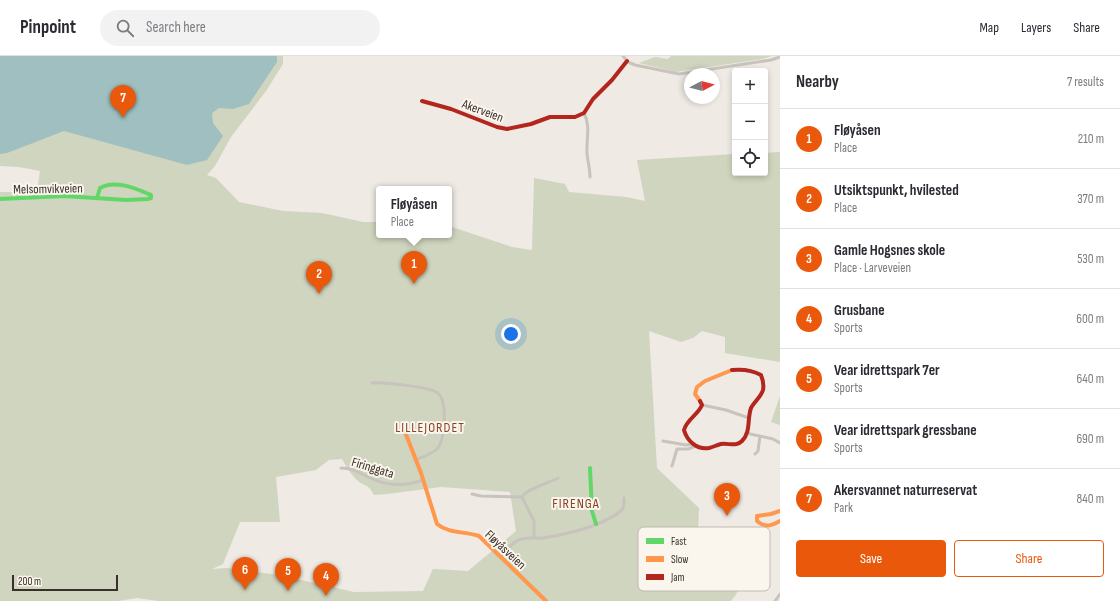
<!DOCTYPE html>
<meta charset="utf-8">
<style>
:root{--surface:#fff;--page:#f2f2f3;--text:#2b2b33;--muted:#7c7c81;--line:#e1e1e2;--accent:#ea580c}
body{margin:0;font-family:"Sofia Sans Condensed",sans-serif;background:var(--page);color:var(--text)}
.controls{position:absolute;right:12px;top:12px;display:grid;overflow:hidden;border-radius:4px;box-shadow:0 2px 6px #0003}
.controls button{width:36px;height:36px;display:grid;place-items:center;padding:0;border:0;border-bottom:1px solid var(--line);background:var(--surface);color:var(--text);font:20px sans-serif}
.compass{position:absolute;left:684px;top:12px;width:36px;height:36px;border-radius:50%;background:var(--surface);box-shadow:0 2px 6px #0003;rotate:83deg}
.scale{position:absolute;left:12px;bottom:10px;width:106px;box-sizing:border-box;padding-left:4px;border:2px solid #3a302a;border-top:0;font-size:11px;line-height:14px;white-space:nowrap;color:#3a302a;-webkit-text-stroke:3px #faf5ed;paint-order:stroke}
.you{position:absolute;left:511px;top:278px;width:14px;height:14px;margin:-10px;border:3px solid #fff;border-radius:50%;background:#1a73e8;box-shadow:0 0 0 6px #1a73e833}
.badge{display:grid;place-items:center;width:26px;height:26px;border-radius:50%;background:var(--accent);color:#fff;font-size:13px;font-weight:700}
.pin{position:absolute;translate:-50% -33px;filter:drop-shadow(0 1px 2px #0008)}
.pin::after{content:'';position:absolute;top:21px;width:14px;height:12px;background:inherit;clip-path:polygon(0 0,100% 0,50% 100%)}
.popup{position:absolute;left:376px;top:130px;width:76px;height:52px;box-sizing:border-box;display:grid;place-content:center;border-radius:4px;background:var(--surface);filter:drop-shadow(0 1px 3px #0005);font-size:13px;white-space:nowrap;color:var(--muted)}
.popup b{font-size:15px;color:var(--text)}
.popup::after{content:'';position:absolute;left:50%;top:100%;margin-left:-8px;border:8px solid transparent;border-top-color:var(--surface)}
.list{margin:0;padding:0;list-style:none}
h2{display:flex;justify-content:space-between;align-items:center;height:52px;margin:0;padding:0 16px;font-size:17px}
h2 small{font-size:13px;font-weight:400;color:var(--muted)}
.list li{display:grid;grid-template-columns:26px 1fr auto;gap:12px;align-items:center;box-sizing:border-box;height:60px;padding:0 16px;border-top:1px solid var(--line)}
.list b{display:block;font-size:15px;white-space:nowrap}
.list p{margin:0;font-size:13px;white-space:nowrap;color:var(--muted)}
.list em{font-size:13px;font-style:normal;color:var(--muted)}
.actions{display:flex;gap:8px;padding:12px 16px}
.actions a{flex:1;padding:9px 0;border:1px solid var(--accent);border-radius:4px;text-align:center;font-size:14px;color:var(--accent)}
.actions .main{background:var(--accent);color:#fff}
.icon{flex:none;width:22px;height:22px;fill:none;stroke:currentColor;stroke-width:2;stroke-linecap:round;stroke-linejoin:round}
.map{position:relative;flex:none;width:780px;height:545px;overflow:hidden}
header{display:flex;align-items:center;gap:24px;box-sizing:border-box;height:56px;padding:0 20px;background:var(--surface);border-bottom:1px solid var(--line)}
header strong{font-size:19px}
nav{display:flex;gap:22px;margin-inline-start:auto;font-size:14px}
.search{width:280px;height:36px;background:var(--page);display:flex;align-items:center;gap:10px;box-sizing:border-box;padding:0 14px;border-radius:22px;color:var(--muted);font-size:15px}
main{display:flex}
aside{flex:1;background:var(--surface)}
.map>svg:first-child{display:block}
.green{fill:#cfd5be;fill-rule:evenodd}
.water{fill:#a0bfc0}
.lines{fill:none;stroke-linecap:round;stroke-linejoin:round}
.street{stroke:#c8c3bd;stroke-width:3}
.fast{stroke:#63d668;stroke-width:4}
.slow{stroke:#ff974d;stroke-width:4}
.jam{stroke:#b3261e;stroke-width:4}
.labels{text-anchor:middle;stroke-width:4;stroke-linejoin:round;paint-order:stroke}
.street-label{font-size:13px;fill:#3a302a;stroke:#faf5ed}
.neighbourhood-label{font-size:14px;letter-spacing:1px;fill:#894223;stroke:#faf5ed}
.key{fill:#faf5ed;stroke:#c0bab2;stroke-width:1}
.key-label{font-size:11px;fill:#3a302a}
</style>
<header>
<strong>Pinpoint</strong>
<div class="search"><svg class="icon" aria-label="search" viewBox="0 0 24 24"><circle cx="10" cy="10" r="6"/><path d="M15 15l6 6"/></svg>Search here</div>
<nav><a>Map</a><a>Layers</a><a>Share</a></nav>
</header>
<main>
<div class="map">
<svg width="780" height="545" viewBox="0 0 780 545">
<rect width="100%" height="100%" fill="#efeae4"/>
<path class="green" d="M0,0H283V8L266,35L231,81L215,110L207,119L216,122L239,146L283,155L322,157L363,166H379V179H449V170L512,191L532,194L534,122L565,128L569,136L626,141L645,145L637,104L735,98V117H765V97L780,96V306L725,297V281L702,275L693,282L681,286L649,275L657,412L699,452L698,479L740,521C740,532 738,537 731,545H158L137,542L118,545H0V136H37L40,115L19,111L0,110ZM342,403C346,410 351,419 357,424C365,431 368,427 374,439L387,438L441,431L510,436L516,475L468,515L433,513L423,535L354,536L279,519L227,512L212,513L223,508L240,466H280L276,421L316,414L329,404Z
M671,0H772L762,3L676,16L639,7L655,1L668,3Z
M780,340V369L771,366Z"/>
<path class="water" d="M0,0H277V6L249,48L233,53L219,52L212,57L213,67L223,80L207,104L187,109L64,75L7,97L0,98Z"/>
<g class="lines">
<path class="street" d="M623,0L628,6L635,9L679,18L771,4L780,1
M584,57C591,71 586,83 587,98C588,106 590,113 590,121
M372,327C383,326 431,331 438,337C448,346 445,384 437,393C432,398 422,401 415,404
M702,349L726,354L749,362
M746,377L773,383L780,387
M663,385L686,389L693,388
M755,398L758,395L760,380
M672,410L677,393H688L696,390
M341,412C352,412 358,416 368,421C386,430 404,431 423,424
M472,438L481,440L522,441
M522,441L534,465V482
M522,441C526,433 549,427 558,422
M501,501C506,495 511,487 519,484C527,480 535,483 543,482C568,478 603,470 622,454L624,448V442
M775,545L780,538"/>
<path class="fast" d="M0,143L64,140L126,144L148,143L151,142V139C137,133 115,123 100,132L97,142
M590,412L592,455L596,468"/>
<path class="slow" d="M700,345L695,338L697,331L705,325L732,314
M405,376L421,417L437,468C449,478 465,475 479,480L546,545
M780,455L771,458L757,460V465C765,472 771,470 780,465"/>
<path class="jam" d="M422,45L451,53L497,71L507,73L531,68L550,61H575L584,57L593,43L612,24L627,5
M700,345L702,349C698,359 687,363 684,374C687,385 697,394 709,392C713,391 717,389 721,388C729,387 736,391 742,385C751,376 747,363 751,352C754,346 761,341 763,334C764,329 763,324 761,319C752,314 742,313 732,314"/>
</g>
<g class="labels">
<g class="street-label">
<text transform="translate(483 54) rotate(20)" y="5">Akerveien</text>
<text transform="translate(48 132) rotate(-1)" y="5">Melsomvikveien</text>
<text transform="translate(373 411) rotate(17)" y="5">Firinggata</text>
<text transform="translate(506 493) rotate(43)" y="5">Fløyåsveien</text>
</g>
<g class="neighbourhood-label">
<text x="430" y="376">LILLEJORDET</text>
<text x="576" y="452">FIRENGA</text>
</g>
</g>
<rect x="638" y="471" width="132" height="64" rx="6" class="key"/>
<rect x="646" y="482" width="18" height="6" fill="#63d668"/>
<rect x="646" y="500" width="18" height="6" fill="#ff974d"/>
<rect x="646" y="518" width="18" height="6" fill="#b3261e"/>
<g class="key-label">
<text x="671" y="489">Fast</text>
<text x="671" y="507">Slow</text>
<text x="671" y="525">Jam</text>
</g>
</svg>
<div class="controls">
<button>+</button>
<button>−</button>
<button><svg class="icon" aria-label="locate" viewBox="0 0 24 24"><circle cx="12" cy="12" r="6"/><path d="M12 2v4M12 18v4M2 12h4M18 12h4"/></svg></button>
</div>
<svg class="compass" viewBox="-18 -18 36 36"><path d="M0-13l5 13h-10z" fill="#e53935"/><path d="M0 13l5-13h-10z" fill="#7c7c81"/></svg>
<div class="scale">200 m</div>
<div class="you"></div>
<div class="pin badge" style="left:414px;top:228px">1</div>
<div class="popup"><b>Fløyåsen</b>Place</div>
<div class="pin badge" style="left:319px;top:238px">2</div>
<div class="pin badge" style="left:727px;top:460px">3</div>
<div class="pin badge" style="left:326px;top:540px">4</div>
<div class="pin badge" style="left:288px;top:535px">5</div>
<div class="pin badge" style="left:245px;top:534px">6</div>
<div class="pin badge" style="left:123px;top:62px">7</div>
</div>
<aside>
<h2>Nearby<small>7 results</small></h2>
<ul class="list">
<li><span class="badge">1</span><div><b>Fløyåsen</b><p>Place</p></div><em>210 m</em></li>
<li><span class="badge">2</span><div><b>Utsiktspunkt, hvilested</b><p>Place</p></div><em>370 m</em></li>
<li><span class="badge">3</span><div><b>Gamle Hogsnes skole</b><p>Place · Larveveien</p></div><em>530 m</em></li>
<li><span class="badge">4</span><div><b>Grusbane</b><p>Sports</p></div><em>600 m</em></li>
<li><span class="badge">5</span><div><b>Vear idrettspark 7er</b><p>Sports</p></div><em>640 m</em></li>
<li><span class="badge">6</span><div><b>Vear idrettspark gressbane</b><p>Sports</p></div><em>690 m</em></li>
<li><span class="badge">7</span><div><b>Akersvannet naturreservat</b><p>Park</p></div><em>840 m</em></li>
</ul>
<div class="actions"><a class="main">Save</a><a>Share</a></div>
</aside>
</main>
